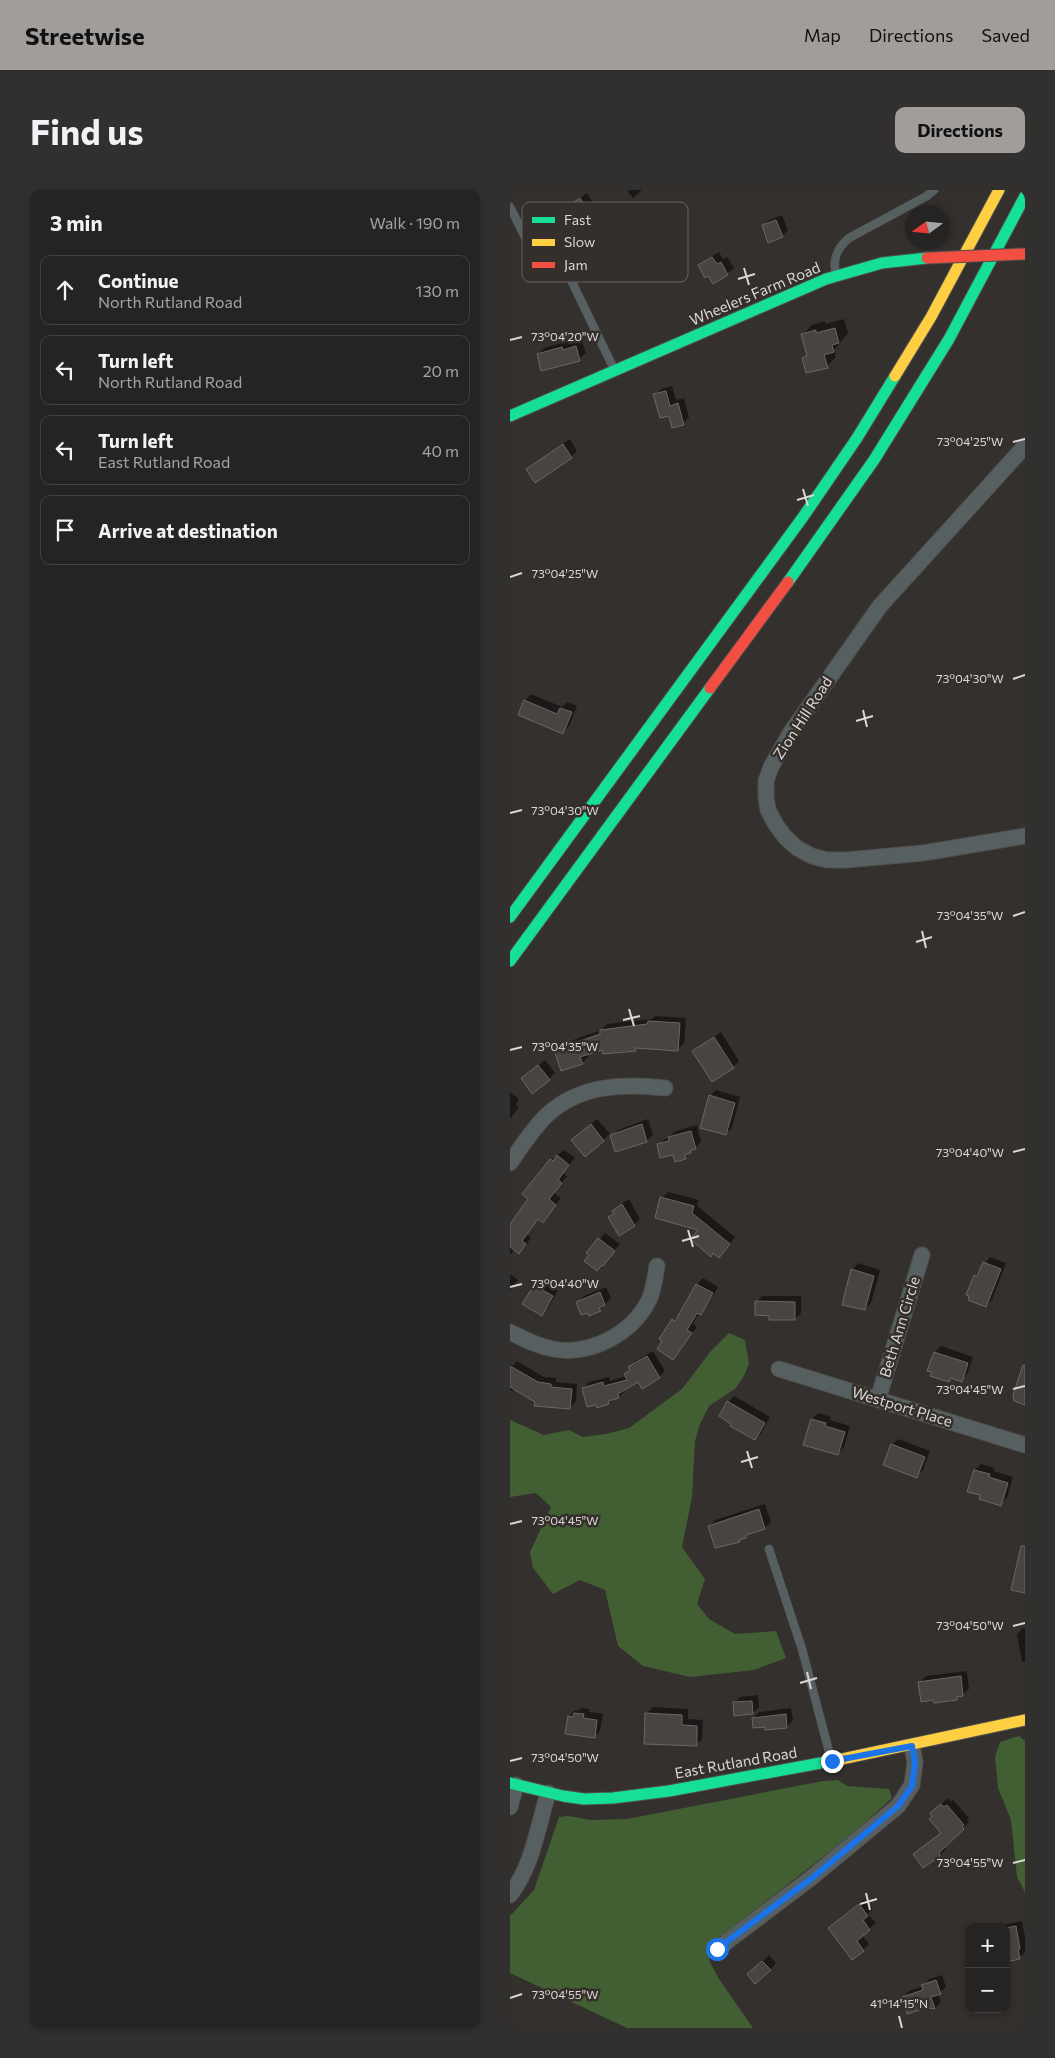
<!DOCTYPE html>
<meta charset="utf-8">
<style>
:root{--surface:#262422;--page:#32302f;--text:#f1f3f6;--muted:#a4a4a5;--line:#424140;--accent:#a09d9b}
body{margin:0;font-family:Commissioner,sans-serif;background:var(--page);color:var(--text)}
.controls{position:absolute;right:15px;bottom:15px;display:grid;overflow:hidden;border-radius:10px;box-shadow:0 2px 8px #0003}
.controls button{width:45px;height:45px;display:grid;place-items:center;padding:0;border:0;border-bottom:1px solid var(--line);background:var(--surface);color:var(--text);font:25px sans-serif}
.compass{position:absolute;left:395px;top:15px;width:45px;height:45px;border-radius:50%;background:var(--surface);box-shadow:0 2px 8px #0003;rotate:255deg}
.stop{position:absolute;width:15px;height:15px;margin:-11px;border:4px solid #1a73e8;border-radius:50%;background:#fff}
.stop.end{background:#1a73e8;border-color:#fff;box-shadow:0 1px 5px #0008}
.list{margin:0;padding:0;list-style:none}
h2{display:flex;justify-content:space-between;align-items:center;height:65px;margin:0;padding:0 20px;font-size:21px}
h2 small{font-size:16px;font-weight:400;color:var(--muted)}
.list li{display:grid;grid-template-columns:32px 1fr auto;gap:15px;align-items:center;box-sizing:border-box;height:70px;margin:0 10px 10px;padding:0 10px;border:1px solid var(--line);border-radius:10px}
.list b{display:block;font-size:19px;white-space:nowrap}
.list p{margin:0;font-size:16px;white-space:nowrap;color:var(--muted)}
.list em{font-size:16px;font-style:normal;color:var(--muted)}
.icon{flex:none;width:28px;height:28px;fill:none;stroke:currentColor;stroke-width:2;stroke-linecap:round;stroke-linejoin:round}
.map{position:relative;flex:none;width:515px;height:1838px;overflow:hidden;border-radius:10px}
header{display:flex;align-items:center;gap:30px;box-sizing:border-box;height:70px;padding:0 25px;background:var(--accent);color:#111}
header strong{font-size:24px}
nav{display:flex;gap:28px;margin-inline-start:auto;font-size:18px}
.intro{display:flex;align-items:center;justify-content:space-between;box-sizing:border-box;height:120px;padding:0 30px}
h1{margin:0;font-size:35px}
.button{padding:12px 22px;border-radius:10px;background:var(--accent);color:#111;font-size:18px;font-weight:700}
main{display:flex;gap:30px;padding:0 30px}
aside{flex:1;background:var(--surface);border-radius:10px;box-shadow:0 2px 8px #0003}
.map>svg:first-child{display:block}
.forest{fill:#415f32}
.shadow{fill:#0007}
.building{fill:#474442;stroke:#6a6866}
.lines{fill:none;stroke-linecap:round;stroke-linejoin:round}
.lane-casing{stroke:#504e4d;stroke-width:9}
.street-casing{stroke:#504e4d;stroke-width:17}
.fast-casing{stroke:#504e4d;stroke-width:13}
.slow-casing{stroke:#504e4d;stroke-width:13}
.jam-casing{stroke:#504e4d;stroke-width:13}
.lane{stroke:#576061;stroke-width:8}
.street{stroke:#576061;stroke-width:15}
.fast{stroke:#16e098;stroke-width:11}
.slow{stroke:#ffcf43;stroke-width:11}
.jam{stroke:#f24e42;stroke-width:11}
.jam-bridge-casing{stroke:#504e4d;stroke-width:13;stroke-linecap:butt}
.jam-bridge{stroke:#f24e42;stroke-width:11}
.route{stroke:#1a73e8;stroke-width:6}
.ticks{fill:none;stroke:#dad7d5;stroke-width:2}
.labels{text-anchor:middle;stroke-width:5;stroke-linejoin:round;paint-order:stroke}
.street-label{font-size:15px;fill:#dad7d5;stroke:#352f2c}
.key{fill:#352f2c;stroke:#67615f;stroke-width:1}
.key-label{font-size:14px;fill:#dad7d5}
.ticks-label{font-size:12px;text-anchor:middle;fill:#dad7d5;stroke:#352f2c;stroke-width:5;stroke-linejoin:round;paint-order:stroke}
</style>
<header>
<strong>Streetwise</strong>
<nav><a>Map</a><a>Directions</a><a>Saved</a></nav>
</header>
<div class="intro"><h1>Find us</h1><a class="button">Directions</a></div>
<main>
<aside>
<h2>3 min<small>Walk · 190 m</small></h2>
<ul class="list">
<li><svg class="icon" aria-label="ahead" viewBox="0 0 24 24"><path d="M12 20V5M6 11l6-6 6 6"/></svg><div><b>Continue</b><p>North Rutland Road</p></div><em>130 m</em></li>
<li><svg class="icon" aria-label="left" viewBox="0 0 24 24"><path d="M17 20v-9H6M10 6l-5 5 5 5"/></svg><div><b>Turn left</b><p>North Rutland Road</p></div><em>20 m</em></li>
<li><svg class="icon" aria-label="left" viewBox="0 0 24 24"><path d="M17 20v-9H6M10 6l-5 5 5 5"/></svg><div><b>Turn left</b><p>East Rutland Road</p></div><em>40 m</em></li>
<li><svg class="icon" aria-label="arrive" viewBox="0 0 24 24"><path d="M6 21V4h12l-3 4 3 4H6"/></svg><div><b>Arrive at destination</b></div></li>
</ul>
</aside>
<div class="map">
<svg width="515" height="1838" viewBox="0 0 515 1838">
<rect width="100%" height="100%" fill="#33302e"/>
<path class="forest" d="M219,1143L235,1150L239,1174L234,1186L225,1199L199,1216L190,1234L185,1251L182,1307L172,1357L195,1389L187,1414L199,1429L225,1444L266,1441L276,1468L244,1480L180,1487L133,1476L108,1456L95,1400L70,1390L43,1404L23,1378L20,1362L41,1317L26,1303L0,1307V1230L34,1245L59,1240L73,1247L96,1244L119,1238L172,1199L201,1161Z
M509,1546L515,1551V1702L507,1687L501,1630L488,1598L485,1567L490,1552Z
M328,1590L337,1596L379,1599L382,1608L340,1646L206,1750L199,1770L209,1789L243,1838H117L0,1783V1726L24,1700L49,1627L58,1626L81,1630L117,1629L313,1591Z"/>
<path class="shadow" d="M119,0H132L123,8L118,2Z
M77,3L85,15L58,34L50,22Z
M272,25L278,40L272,46L253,36L259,30Z
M209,62L213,69L217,67L224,78L217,84L199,85L189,75Z
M334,129L338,143L324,160L326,167L317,176L294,168L298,164L293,144L302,135L315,131L316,134Z
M58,151L59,154L72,151L76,163L69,169L28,164L34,158Z
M162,196L166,210L174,208L179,227L173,234L160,224L145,205L151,199Z
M60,249L67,261L61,267L17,279Z
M21,504L52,517L57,512L67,516L59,536L53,543L15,511Z
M145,826L176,828L174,853L168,859L128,857L125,860L93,858L77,863L78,867L72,873L45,860L52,854L91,840L97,834L142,829Z
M211,842L229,871L223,877L184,861Z
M35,870L45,883L39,889L17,885Z
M206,900L230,907L222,938L215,944L200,906Z
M0,902L9,909L6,915L9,917L0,929Z
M87,929L100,944L75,966L69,944Z
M138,929L143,945L136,951L101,946L108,940Z
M187,935L191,952L175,968L148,955L166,941Z
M54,960L65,968L53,983L57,986L44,1003L51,1008L33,1031L29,1028L17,1044L21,1048L15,1056L9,1062L5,1059L0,1065V1035L20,1009L41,970Z
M158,1002L189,1010L187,1016L225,1047L215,1060L152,1008Z
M119,1009L130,1029L124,1035L100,1028L109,1015Z
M95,1043L110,1054L93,1075L78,1063Z
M480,1067L496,1073L482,1110L476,1116L465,1086Z
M348,1073L370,1080L361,1113L355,1119L342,1080Z
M0,1084L8,1090L0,1100Z
M193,1088L208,1097L196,1117L189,1123L183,1134L187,1137L163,1169L154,1151L163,1130L170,1125L187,1094Z
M31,1090L48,1100L38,1118L31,1124L25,1096Z
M96,1097L101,1108L90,1120L67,1112L74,1106Z
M252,1106H291V1123L285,1129L260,1124L246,1112Z
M431,1156L463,1167L457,1184L451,1190L442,1187L439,1190L425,1162Z
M143,1161L155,1181L149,1187L128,1190L114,1199L115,1201L109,1207L103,1209L99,1213L73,1199L79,1192L99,1187L100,1191L117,1186L121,1179L120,1177L126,1171Z
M7,1171L34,1187L46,1188V1192L67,1194L66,1212L59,1218L26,1211L5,1199L2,1201L0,1200V1174L3,1176Z
M224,1206L260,1227L251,1243L245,1249L223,1233L218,1212Z
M308,1223L321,1227L320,1230L340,1236L334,1257L328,1263L302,1229Z
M388,1249L420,1261L413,1280L407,1286L382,1255Z
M471,1274L485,1278L484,1281L503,1287L497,1308L490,1314L472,1304L465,1280Z
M255,1314L261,1332L255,1338L240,1343L229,1351L199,1337L205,1330Z
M513,1438H515V1472H512L507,1444Z
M457,1481L459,1499L446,1509L410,1492L416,1486Z
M248,1505L249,1517L243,1523L224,1513L230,1507Z
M143,1517L178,1519V1529L193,1530L192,1549L186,1555L136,1524Z
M71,1518L79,1519V1522L93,1524L90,1541L84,1547L59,1526L65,1520L68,1521Z
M281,1518L283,1530L277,1537L243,1528L249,1522Z
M438,1608L441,1612L443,1610L459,1628L457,1630L459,1632L435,1656L436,1659L430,1665L413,1676L432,1642L428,1617Z
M355,1709L363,1719L358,1724L366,1733L352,1745L359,1754L353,1760L326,1732Z
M512,1731L515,1747V1762L510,1767L496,1769V1737H484Z
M259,1765L266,1773L260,1780L245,1778Z
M432,1785L436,1797L428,1804L431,1812L425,1818L415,1817L393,1807L399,1801L413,1796L419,1789Z"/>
<path class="building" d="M70,8L79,22L58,36L49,22Z
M266,30L273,47L258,53L252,35Z
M202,67L207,74L211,72L218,85L203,94L198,86L195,88L188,75Z
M325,138L329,153L322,155L324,162L314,165L318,178L296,183L292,168L297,166L291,144L306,140V143Z
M66,156L70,171L31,181L27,164L52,157L53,160Z
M156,201L160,216L168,213L174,235L162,238L159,226L150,228L143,204Z
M53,254L62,268L25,293L16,279Z
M14,510L47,524L50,518L62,522L53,544L8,525Z
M138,831L170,833L168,861L125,858L126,861L93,864L92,860L70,867L73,874L51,881L44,860L90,844V840L137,834Z
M204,847L224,878L202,892L182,861Z
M28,875L40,890L22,904L11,888Z
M199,905L225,913L216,945L190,938Z
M81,934L94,951L75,967L61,950Z
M132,934L137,952L105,962L100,945Z
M181,941L186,959L180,961L181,963L175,965L176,969L165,972L163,965L150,968L147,954L159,951L158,947Z
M47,965L59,975L48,990L52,993L39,1009L46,1015L33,1033L28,1029L12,1051L16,1054L9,1064L0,1057V1034L18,1009L12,1004L40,969L43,971Z
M150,1007L184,1016L182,1023L220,1054L209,1068L203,1063L201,1067L180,1049L188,1040L145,1028Z
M112,1014L125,1036L109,1046L98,1027L104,1024L102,1021Z
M88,1048L105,1061L93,1076L92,1075L87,1081L74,1071L79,1065L76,1063Z
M473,1072L491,1079L476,1117L458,1110L459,1106L456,1105L464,1085L467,1086Z
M341,1079L364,1086L355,1120L332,1115Z
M186,1094L203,1103L191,1125L187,1123L177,1140L182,1143L163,1170L147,1159L152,1151L149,1149L162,1129L165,1131Z
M24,1095L43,1106L32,1126L12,1114Z
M90,1102L95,1115L89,1118L91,1121L79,1126L77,1123L71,1125L66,1112Z
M245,1111L285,1112V1130H259V1126L245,1125Z
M424,1162L458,1173L452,1192L441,1188L439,1192L420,1186L422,1182L417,1181Z
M137,1166L150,1188L132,1199L128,1192L108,1204L109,1208L98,1211L99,1214L87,1218L86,1215L77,1217L72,1198L93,1192L94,1196L117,1190L114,1184L120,1180L118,1177Z
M513,1175H515V1215L504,1211L503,1205Z
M0,1176L28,1192L41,1194V1197L62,1199L60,1219L24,1216L25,1212L0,1197Z
M217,1211L255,1233L245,1250L220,1236L221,1234L209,1226Z
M301,1229L316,1233L315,1236L335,1242L328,1265L293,1255Z
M381,1254L415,1267L407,1288L373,1275Z
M464,1280L480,1284L479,1287L498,1293L491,1316L469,1309L470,1305L457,1302Z
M249,1319L255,1339L236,1345V1348L229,1350L230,1352L205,1358L198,1336Z
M511,1356H515V1403L501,1400Z
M451,1486L453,1506L447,1507V1510L424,1513L423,1510L411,1512L408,1492Z
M242,1511L243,1524L224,1526L223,1512Z
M64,1523L74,1524L73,1528L87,1530L85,1548L55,1544L58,1526L63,1527Z
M135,1523L172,1525V1535L187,1536V1556L134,1554Z
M276,1524L277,1538L255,1540V1537L243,1538L242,1528Z
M431,1614L434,1617L437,1615L454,1635L452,1637L454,1639L429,1663L430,1666L413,1678L403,1664L431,1643L419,1629L422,1626L420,1623Z
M349,1714L358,1726L353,1730L360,1740L347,1751L354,1761L342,1770L318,1738Z
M506,1736L510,1759H508L510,1769L496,1772V1738Z
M252,1771L261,1780L245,1794L237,1784Z
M426,1790L431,1804L421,1807L425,1819L416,1818L397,1824L392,1807L413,1800L411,1795Z"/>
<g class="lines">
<defs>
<path id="lane" d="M0,17L15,47L37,73L61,90L104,179
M326,85C322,69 327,58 339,48L417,6L424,0
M259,1359L292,1459L321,1569"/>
<path id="street" d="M515,256L370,416L281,542L261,577L256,591V607L258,620L266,635L275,647L287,658L302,666L317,670H336L413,663L515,646
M0,973C12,956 23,938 38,924C70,895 114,893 155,898
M0,1142C14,1149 27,1156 43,1159C80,1166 122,1144 139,1110C144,1099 145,1087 147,1076
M269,1179L515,1255
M368,1209L412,1065
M0,1617L6,1595
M0,1705C22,1677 28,1637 38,1603
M207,1759L301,1688L388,1616L402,1595L405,1572L402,1556"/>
<path id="fast" d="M0,226L316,89L372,73L417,68
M278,392L364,270L439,149L515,6
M0,727L293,327L347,248L385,186
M0,771L200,498
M0,1593L53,1606L74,1609L103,1608L159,1601L332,1569"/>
<path id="slow" d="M385,186L421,127L489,0
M332,1569L515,1530"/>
<path id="jam" d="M200,498L278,392"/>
</defs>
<use href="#lane" class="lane-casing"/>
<use href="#street" class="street-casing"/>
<use href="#fast" class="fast-casing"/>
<use href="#slow" class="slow-casing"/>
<use href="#jam" class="jam-casing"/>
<use href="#lane" class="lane"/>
<use href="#street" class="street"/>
<use href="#fast" class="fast"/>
<use href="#slow" class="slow"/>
<use href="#jam" class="jam"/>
<defs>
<path id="jam-bridge" d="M417,68L515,64"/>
</defs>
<use href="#jam-bridge" class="jam-bridge-casing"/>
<use href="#jam-bridge" class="jam-bridge"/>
</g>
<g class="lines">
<path class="route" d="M207,1759L302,1688L388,1616L402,1596L405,1572L402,1556L322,1571"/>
</g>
<path class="ticks" d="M234,78L239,95M228,89L245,84M0,150L12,147M503,252L515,249M293,299L298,316M287,310L304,305M0,387L12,383M503,489L515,485M353,520L357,537M346,531L363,526M0,623L12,620M503,726L515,722M412,741L416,758M406,752L422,747M119,819L124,836M113,830L130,826M0,860L12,857M503,962L515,959M178,1040L183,1057M172,1051L189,1046M0,1097L12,1094M503,1199L515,1196M237,1261L242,1278M231,1272L248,1267M0,1334L12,1331M503,1436L515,1433M297,1482L301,1499M290,1493L307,1488M0,1571L12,1568M503,1673L515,1670M356,1703L360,1720M350,1714L367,1709M0,1808L12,1804M389,1826L392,1838"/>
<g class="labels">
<g class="street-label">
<text transform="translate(245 104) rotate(-23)" y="5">Wheelers Farm Road</text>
<text transform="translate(293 528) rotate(-57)" y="5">Zion Hill Road</text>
<text transform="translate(390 1137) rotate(-73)" y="5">Beth Ann Circle</text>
<text transform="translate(392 1217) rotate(17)" y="5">Westport Place</text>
<text transform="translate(226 1573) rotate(-10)" y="5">East Rutland Road</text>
</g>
</g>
<rect x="12" y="12" width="166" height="80" rx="8" class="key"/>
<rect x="22" y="27" width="23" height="6" fill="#16e098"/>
<rect x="22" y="49" width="23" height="7" fill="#ffcf43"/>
<rect x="22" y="72" width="23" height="6" fill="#f24e42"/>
<g class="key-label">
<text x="54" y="35">Fast</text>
<text x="54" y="57">Slow</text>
<text x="54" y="80">Jam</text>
</g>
<g class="ticks-label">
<text x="55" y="151">73°04'20"W</text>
<text x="460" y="256">73°04'25"W</text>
<text x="55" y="388">73°04'25"W</text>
<text x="460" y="493">73°04'30"W</text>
<text x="55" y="625">73°04'30"W</text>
<text x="460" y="730">73°04'35"W</text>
<text x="55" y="861">73°04'35"W</text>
<text x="460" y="967">73°04'40"W</text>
<text x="55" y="1098">73°04'40"W</text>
<text x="460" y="1204">73°04'45"W</text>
<text x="55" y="1335">73°04'45"W</text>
<text x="460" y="1440">73°04'50"W</text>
<text x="55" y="1572">73°04'50"W</text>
<text x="460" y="1677">73°04'55"W</text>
<text x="55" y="1809">73°04'55"W</text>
<text x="389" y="1818">41°14'15"N</text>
</g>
</svg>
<div class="controls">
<button>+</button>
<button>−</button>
</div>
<svg class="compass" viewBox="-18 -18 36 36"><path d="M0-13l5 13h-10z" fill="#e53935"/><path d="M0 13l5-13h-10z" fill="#a4a4a5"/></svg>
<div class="stop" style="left:207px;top:1759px"></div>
<div class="stop end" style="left:322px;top:1571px"></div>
</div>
</main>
